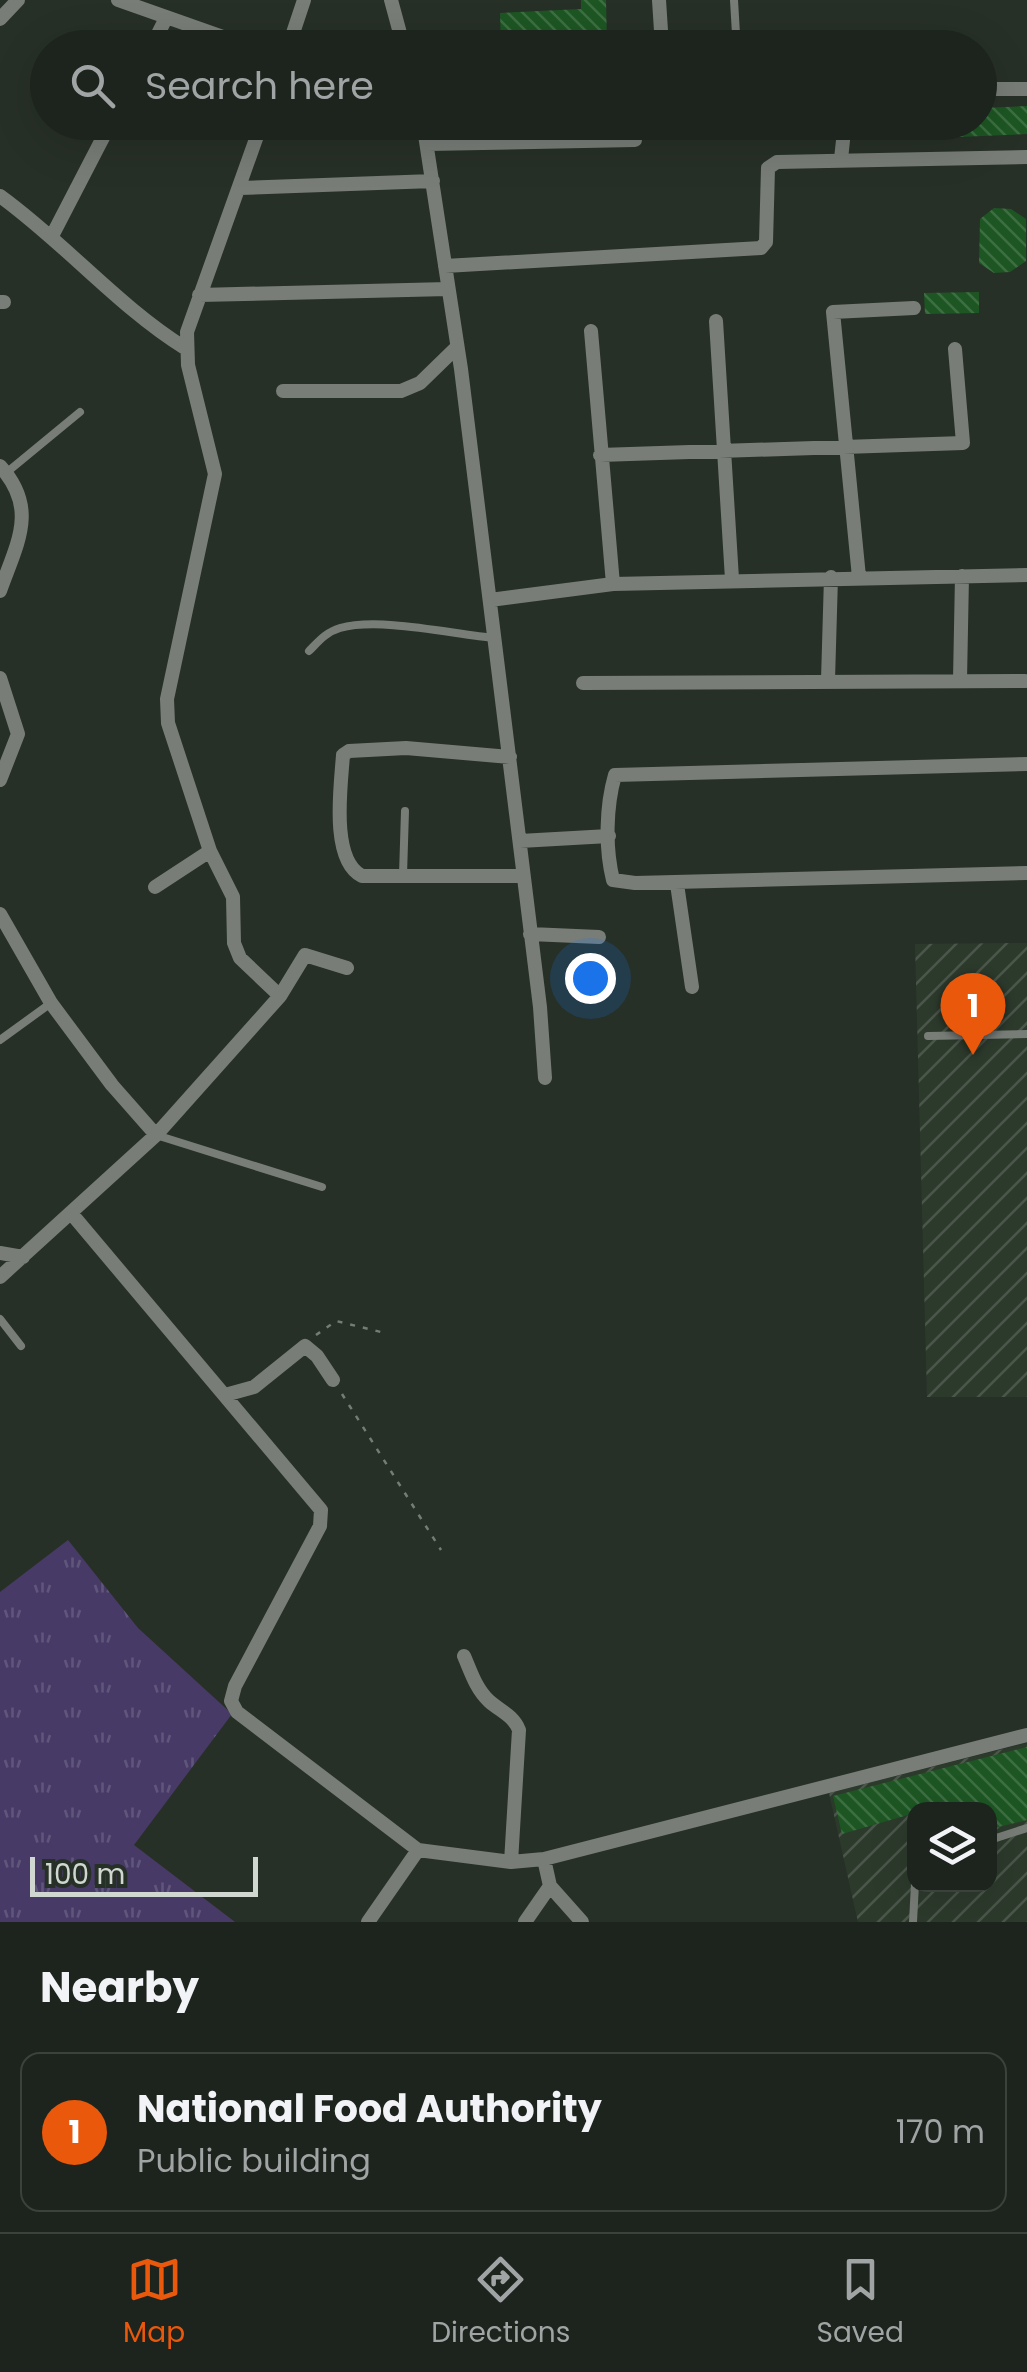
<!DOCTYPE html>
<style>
:root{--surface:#1d241d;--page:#252c26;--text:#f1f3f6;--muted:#a0a4a4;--line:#3b413b;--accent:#ea580c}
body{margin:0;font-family:Poppins,sans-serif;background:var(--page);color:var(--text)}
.controls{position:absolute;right:30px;bottom:30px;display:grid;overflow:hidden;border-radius:20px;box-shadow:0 10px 40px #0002}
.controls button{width:90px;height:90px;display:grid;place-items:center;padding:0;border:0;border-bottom:2px solid var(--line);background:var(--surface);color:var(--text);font:50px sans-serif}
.scale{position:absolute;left:30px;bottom:25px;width:228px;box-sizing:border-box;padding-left:10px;border:5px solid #d0d6d0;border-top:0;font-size:28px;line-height:35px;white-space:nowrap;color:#d0d6d0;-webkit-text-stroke:8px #273027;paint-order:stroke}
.you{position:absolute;left:590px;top:978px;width:35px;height:35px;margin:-25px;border:8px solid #fff;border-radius:50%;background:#1a73e8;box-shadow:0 0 0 15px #1a73e833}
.badge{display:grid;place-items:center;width:65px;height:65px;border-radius:50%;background:var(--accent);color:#fff;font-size:32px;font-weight:700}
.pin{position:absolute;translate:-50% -82px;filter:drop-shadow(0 2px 5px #0008)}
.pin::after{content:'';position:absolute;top:52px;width:35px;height:30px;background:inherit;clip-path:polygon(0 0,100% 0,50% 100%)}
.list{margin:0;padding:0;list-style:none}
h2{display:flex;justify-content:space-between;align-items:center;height:130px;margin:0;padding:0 40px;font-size:42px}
h2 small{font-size:32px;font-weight:400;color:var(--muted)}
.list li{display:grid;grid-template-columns:65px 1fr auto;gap:30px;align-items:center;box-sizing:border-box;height:160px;margin:0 20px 20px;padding:0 20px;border:2px solid var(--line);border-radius:20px}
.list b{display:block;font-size:38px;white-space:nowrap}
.list p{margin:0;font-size:32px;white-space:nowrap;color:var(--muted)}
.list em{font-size:32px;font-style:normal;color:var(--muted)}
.icon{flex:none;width:55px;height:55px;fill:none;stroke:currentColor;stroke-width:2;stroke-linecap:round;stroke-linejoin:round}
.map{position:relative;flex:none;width:1027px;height:1922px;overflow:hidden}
.search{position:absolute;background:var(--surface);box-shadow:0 10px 40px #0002;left:30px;right:30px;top:30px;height:110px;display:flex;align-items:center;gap:25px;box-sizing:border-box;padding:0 35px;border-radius:55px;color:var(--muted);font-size:38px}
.sheet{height:310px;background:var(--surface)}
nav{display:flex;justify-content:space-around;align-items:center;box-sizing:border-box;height:140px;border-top:2px solid var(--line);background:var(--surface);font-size:28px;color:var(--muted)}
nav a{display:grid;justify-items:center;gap:5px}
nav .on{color:var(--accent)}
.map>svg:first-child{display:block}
.industrial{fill:url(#industrial-furrows);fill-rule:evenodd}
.grass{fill:url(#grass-tufts)}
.building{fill:url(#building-back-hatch)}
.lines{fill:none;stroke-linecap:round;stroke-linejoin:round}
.path{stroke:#747c74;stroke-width:2.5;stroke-dasharray:5 8;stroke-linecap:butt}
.service{stroke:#787d78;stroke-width:8}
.minor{stroke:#787d78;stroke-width:14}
</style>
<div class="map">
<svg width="1027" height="1922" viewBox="0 0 1027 1922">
<defs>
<pattern id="industrial-furrows" width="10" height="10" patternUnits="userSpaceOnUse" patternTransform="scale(2.5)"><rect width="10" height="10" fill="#2c3a2c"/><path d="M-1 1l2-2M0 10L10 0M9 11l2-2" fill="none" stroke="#4a564a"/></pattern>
<pattern id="grass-tufts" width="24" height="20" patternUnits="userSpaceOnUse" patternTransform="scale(2.5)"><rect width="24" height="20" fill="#473a66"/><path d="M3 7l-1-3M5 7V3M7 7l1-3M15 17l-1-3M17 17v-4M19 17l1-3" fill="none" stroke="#60567b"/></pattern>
<pattern id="building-back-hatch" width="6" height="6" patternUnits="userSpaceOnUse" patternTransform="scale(2.5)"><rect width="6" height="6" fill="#1d5623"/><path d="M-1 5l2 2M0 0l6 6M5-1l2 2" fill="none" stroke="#3d6e42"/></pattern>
</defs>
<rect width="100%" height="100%" fill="#273027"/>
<path class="industrial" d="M1027,943V1397H927L915,944Z
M1027,1743V1922H858L829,1793ZM914,1810H990V1884H914Z"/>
<path class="grass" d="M68,1540L138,1628L232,1714L134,1845L235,1922H0V1592Z"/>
<path class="building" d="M581,0H606L607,44L501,48L500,13L581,9Z
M1027,106V134L934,138L933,122H980V108Z
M994,208L1011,209L1026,219V261L1010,272L994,273L979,263L980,219Z
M979,292V313L925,314L924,293Z
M1027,1747V1820L990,1829V1810H948L946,1804L842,1834L833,1796Z"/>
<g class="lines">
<path class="path" d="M316,1335L336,1321L385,1333
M342,1394L441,1550"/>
<path class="service" d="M734,0L736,34
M6,473L80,412
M309,651C318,642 326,632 340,628C380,617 452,634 495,638
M403,875L405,811
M928,1036L1027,1034
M0,1040L51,1003
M156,1135L322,1187
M0,1319L21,1346
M990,1840L1027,1828
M913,1922L915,1884"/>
<path class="minor" d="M118,0L254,48
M391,0L404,48
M659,0L662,46
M0,19L18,0
M151,48L166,18
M288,48L304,0
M980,89H1027
M423,122L461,369L540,1007L545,1078
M428,144L635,140
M841,159L845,122
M240,188L433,181
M0,196C65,243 120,308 185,348
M53,234L111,122
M445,266L761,248L766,242L768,168L777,162L1027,157
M199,295L448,289
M0,302H4
M716,321L732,579
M591,331L613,584
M283,391H401L420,383L457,347
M600,455L963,443L955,349
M0,466C39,509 17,543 0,591
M859,577L833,312L914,308
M490,600L613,584L1027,575
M0,678L18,734L0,780
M828,680L831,577
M960,680L962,576
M583,683L1025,681
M510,757L406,748L349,751L343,755C341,785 330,860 362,876H523
M1027,764L615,775C606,806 605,848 613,880L635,883L1027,873
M520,841L609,836
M677,884L692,987
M155,887L210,851
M0,914L51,1003L112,1085L156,1135
M530,934L599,937
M280,996L305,955L347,968
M71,1213L321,1510L320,1526L235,1686L231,1701L237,1712L418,1850L511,1862L544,1859L1027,1735
M0,1253L23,1257
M0,1277L156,1135L280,996L240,958L234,943L233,897L210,851L168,723L167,699L215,474L188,365L187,332L262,122
M225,1395L254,1387L305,1346L317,1356L333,1380
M464,1656C471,1672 476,1689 489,1701C500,1711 513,1715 519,1730L511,1862
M544,1859L550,1886L582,1922
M368,1922L418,1850
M525,1922L550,1886"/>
</g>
</svg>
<div class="controls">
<button><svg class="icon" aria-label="layers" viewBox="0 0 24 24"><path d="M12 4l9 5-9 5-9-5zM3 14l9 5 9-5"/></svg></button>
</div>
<div class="scale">100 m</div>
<div class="you"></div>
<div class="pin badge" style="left:973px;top:1055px">1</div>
<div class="search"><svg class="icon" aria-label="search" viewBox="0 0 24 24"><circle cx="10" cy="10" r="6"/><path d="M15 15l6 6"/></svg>Search here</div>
</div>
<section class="sheet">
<h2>Nearby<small></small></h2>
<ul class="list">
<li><span class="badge">1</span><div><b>National Food Authority</b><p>Public building</p></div><em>170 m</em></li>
</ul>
</section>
<nav>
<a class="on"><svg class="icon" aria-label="map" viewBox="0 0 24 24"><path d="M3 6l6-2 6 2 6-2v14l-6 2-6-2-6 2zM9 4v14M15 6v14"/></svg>Map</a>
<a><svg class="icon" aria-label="directions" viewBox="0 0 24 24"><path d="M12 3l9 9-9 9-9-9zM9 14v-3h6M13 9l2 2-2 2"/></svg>Directions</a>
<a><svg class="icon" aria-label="saved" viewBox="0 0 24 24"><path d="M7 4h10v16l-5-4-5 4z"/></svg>Saved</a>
</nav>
